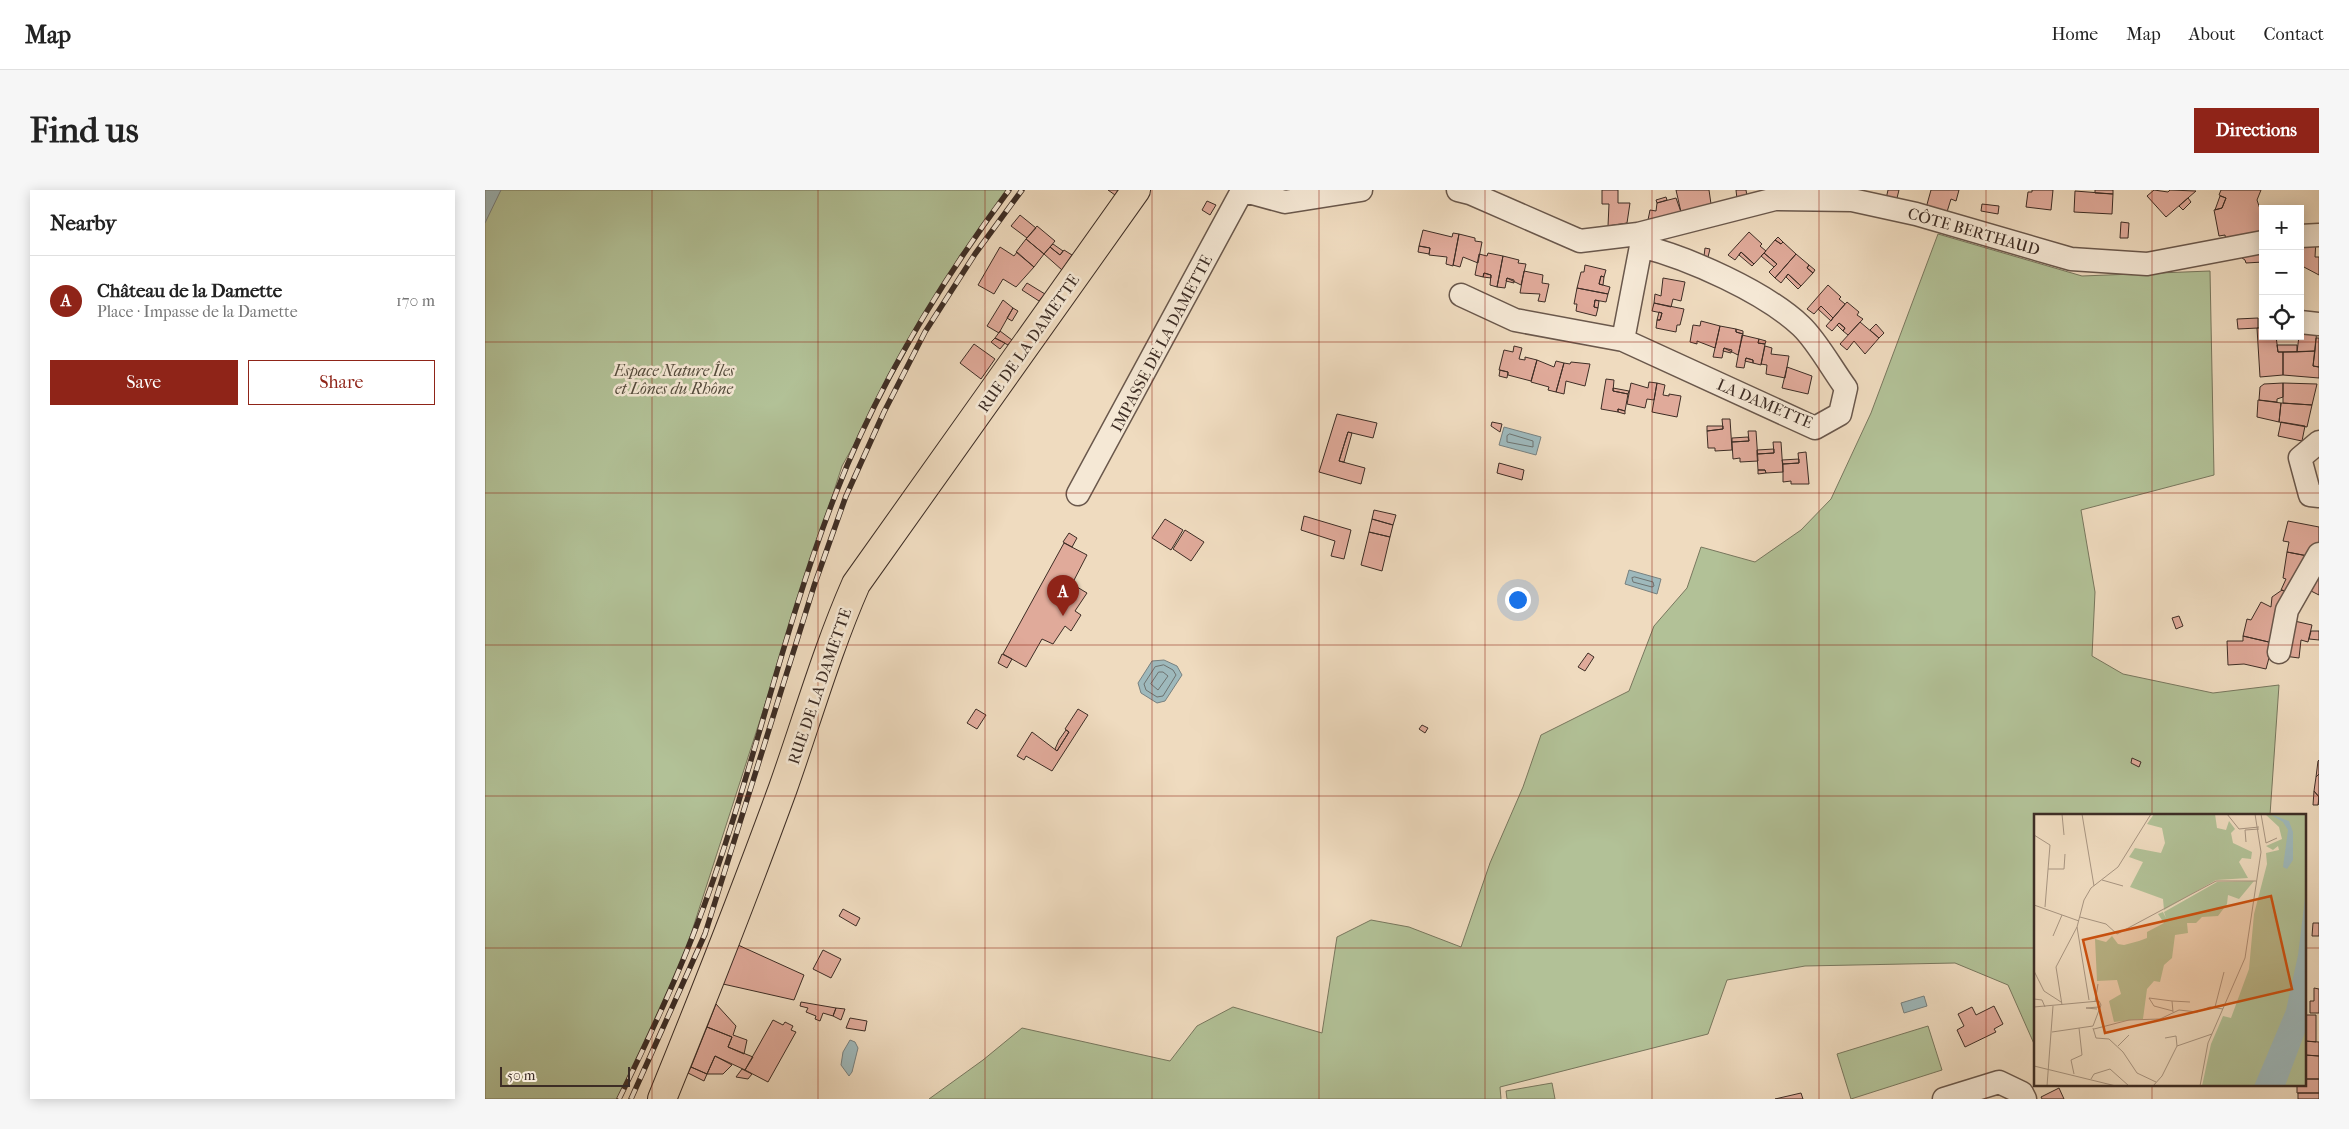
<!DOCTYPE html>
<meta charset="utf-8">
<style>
:root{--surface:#fff;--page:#f6f6f6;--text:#222;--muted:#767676;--line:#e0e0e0;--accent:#8f2418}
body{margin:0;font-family:"IM FELL French Canon",serif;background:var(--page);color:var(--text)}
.controls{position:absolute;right:15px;top:15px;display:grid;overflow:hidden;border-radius:0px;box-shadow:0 2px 12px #0003}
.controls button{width:45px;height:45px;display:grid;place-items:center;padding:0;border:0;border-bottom:1px solid var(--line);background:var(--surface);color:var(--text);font:25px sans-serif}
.scale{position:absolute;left:15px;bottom:12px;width:130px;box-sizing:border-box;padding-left:5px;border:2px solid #3d2d25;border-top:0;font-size:14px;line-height:18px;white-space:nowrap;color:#3d2d25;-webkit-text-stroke:4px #f5e8d5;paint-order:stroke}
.you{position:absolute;left:1032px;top:409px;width:18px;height:18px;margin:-12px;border:4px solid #fff;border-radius:50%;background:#1a73e8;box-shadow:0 0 0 8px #1a73e833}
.badge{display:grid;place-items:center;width:32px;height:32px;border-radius:50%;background:var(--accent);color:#fff;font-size:16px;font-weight:700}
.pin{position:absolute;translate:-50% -41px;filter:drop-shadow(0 1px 2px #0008)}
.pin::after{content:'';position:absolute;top:26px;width:18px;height:15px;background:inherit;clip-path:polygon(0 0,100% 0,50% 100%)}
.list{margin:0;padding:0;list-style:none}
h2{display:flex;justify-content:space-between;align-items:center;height:65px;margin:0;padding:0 20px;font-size:21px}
h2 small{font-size:16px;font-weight:400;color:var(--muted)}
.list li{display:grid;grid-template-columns:32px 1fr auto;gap:15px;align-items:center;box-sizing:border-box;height:90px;padding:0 20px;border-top:1px solid var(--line)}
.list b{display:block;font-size:19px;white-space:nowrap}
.list p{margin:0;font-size:16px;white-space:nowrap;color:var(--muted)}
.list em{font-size:16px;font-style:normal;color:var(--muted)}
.actions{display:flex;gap:10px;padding:15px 20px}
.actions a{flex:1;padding:11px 0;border:1px solid var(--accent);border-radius:0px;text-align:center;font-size:18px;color:var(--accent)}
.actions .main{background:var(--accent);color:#fff}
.icon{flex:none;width:28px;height:28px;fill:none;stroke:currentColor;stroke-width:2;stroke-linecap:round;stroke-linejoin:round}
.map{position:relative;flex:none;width:1834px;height:909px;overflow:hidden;border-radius:0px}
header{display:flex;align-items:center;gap:30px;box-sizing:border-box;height:70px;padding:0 25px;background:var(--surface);border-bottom:1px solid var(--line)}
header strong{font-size:24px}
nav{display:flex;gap:28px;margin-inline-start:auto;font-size:18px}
.intro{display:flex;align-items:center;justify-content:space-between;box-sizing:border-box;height:120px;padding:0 30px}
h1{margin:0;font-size:35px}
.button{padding:12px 22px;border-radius:0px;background:var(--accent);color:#fff;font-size:18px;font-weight:700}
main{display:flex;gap:30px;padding:0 30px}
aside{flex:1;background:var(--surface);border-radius:0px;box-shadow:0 2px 12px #0003}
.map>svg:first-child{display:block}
.green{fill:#b2c197;stroke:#78775e}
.water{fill:#9eb9bc;stroke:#778180}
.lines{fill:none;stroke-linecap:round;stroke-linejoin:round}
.shore{stroke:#6e7370;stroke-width:1}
.building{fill:#e0aa9a;stroke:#3d2d25}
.minor-casing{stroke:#6a584c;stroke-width:25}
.major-casing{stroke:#3d2d25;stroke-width:30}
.minor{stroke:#f5e8d5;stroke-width:22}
.major{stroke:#efdbbf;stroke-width:28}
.rail-casing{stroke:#3d2d25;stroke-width:5.5}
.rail{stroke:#f5e8d5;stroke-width:4;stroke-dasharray:11;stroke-linecap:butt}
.grid{fill:none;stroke:#8f2418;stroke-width:1;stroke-opacity:0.55}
.labels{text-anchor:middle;stroke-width:5;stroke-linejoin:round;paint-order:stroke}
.street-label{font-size:16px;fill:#3d2d25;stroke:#f5e8d5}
.park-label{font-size:16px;font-style:italic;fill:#544b3c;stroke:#f5e8d5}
.inset-road{fill:none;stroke:#a89581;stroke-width:1}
.view{fill:#ce5210;fill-opacity:0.15;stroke:#ce5210;stroke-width:2.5}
.inset-edge{fill:none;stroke:#3d2d25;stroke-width:2.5}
</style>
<header>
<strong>Map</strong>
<nav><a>Home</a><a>Map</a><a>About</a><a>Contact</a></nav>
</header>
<div class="intro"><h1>Find us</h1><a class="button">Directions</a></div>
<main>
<aside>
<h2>Nearby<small></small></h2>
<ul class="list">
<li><span class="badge">A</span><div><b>Château de la Damette</b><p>Place · Impasse de la Damette</p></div><em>170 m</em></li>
</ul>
<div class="actions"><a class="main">Save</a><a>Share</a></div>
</aside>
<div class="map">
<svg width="1834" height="909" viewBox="0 0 1834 909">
<rect width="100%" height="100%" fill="#efdbbf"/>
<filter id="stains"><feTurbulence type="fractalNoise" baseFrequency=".004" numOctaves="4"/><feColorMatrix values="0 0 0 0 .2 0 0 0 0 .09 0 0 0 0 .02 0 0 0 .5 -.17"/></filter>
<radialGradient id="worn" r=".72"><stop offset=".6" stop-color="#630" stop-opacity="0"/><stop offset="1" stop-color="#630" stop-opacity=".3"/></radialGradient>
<path class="green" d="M0,0H526L475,65L357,276L195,778L134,909H0Z
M1453,44L1597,86L1725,81L1729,285L1596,320L1610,402L1607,466L1638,484L1728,503L1794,495L1785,625H1550V856L1523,795L1470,773L1320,776L1242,790L1223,844L1015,897L1016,909H444L498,870L537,838L685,871L712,836L748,817L837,843L852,747L886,730L924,737L976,757L1005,673L1038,597L1056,545L1144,501L1169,436L1202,398L1216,357L1270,372L1316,340L1346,309L1386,223Z
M1443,836L1457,880L1366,909L1352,864Z
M1067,893L1070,909H1022L1021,901Z"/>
<path class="water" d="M0,0H16L0,33Z
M1019,237L1056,247L1051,265L1014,255Z
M1144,380L1176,389L1172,404L1140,394Z
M679,470L692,476L697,485L680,511L672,513L656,503L653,493L667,471Z
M1439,806L1442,816L1419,823L1416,813Z
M365,850L370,852L373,858L367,882L364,886L356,875L358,862Z"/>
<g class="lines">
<path class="shore" d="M1025,244L1048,251V257L1022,252V246Z
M1150,387L1168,392L1169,396L1167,397L1148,392L1147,388Z
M679,475L688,480L691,485L678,506L672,507L661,500L659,494L670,477Z
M674,482H678L683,486L673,500L666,494Z"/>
</g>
<path class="building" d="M623,0H633L630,5Z
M1117,0H1133V13H1145L1142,33L1123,36L1124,14H1117Z
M1191,0H1224L1226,14L1196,22Z
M1251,0H1261L1262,6L1252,9Z
M1403,0H1414L1411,12L1401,9Z
M1446,0H1474L1471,11L1466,9L1461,25L1441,18Z
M1547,0H1568L1566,20L1541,17L1543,2H1547Z
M1610,0H1628V4L1610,3Z
M1669,0L1683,2L1685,0L1711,1L1681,27L1662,6Z
M1736,0H1776L1772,10L1778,28V44L1741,51L1740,45L1734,46L1729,20L1737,18L1741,8L1734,5Z
M1590,1L1628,4L1627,24L1589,22Z
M1735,6L1741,8L1737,18L1730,20Z
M1181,7L1182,10L1172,13L1171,10Z
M1191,8L1196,22L1163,30L1165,20L1171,21L1172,13Z
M1703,8L1706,12L1698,20L1694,16Z
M722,11L731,15L725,25L717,20Z
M1497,14L1514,16L1513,24L1496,21Z
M535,25L551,38L542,48L526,36Z
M1636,32L1644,33L1643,48H1635Z
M552,36L570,51L559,64L541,49Z
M938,40L967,47L968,43L974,44L968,76L961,74L962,67L944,65L945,58L934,56Z
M1264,42L1277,54L1275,56L1281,61L1269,74L1256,62L1250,70L1243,65Z
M974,44L990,48V51L997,52L993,73L978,67L975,77L968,75Z
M1293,47L1298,52L1296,54L1290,50Z
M541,49L559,64L549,77L531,62Z
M1290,50L1296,54L1298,52L1311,64L1290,88L1284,82L1292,74L1279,63Z
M1831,50L1830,67H1834V85L1817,76V51Z
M1817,51L1818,71H1815Z
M568,54L578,61L575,65L565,57Z
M934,56L945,58L944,64L933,62Z
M515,57L529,66L532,62L549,77L531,97L518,89L509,104L493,95Z
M565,57L575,65L579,60L587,65L577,80L559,64Z
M1778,57V72L1761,73L1760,70L1757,68L1756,64Z
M1220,58L1225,59L1223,67L1219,66Z
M1256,62L1269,74L1267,76L1254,65Z
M1003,63L1018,66L1012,97L1005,95L1006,85L999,83L998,87L990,85L994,64L1002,66Z
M1279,63L1292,74L1289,77L1276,66Z
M1311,64L1324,75L1322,78L1328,83L1316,96L1303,84L1296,93L1290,88Z
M1018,66L1034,70L1033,73L1041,74L1036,95L1022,88L1020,98L1012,97Z
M1100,75L1121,80L1119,87L1116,86L1114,94L1125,97L1123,104L1092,98L1096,82H1099Z
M1324,75L1330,80L1328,83L1322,78Z
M1039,81L1058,85L1057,93L1064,94L1060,112L1053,111L1055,104L1035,103Z
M999,83L1006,85V88L998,87Z
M1303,84L1316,96L1313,99L1301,87Z
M1116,86L1119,87L1118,95L1114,94Z
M1022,88L1029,90V93L1021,91Z
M1178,88L1200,92L1196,111L1188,109L1186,117L1169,113L1170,104L1176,106Z
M542,93L560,104L554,111L537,100Z
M1343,95L1356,107L1354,109L1360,114L1348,128L1336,116L1329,124L1322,119Z
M1092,98L1123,104L1121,112L1110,110L1109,117L1113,118L1111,126L1091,121L1092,114H1089Z
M518,110L528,118L514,143L502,136Z
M1110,110L1114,111L1113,118L1109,117Z
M1362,112L1374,122L1372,125L1378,129L1363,145L1358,141L1360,138L1354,133L1347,141L1341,136Z
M1169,113L1199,119L1195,135H1192L1191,142L1171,138L1172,130H1175L1177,123L1167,121Z
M1336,116L1348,128L1346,131L1333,119Z
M528,118L533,121L527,131L522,128Z
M1174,122L1177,123L1175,130H1172Z
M1773,128V138L1753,139L1752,129Z
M1216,131L1235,136L1230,158L1212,151V154L1205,152L1208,135L1215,136Z
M1375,132L1394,148L1380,164L1369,151L1362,160L1355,154Z
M1354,133L1360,138L1358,141L1352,135Z
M1391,134L1399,143L1394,148L1385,140Z
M1235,136L1251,139V142L1258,144L1253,165L1239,158L1237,168L1228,167Z
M1772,138H1778V146H1791L1793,162H1798V185L1775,187Z
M1815,138H1832L1830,161L1812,162Z
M1251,139L1258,141V144L1251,142Z
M515,141L527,150L523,155L510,148Z
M1257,145L1274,149L1273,153L1280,154L1276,175L1268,173V170L1261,168L1259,178L1251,177Z
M510,148L520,153L515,159L506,152Z
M1831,148H1834V177L1828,176Z
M1274,149L1281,151L1280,154L1273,153Z
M489,154L510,169L496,189L475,173Z
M1792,155H1812V162H1793Z
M1029,156L1037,158L1034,169L1040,170V167L1052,170L1046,191L1023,185V182L1014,180L1019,160L1028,162Z
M1280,156L1287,158L1286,164L1304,166L1300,188L1281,184L1282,175L1276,174Z
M1239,158L1247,160L1246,163L1238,161Z
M1830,161L1828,176L1834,177V188L1798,185V162Z
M1261,168L1268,170V173L1260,171Z
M1052,170L1069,177L1071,171L1079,173L1071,202L1063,200L1064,197L1046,192Z
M1086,172L1105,174L1100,196L1081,191L1079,204L1071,202L1079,173L1085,174Z
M1302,177L1327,186L1323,204L1297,198Z
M1015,180L1023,182L1022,188L1014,186Z
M1121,189L1129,190L1128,201L1143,204L1140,221L1133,219V222L1116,219Z
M1164,192L1172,193L1169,210L1162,209L1160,218L1142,214L1146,193L1163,198Z
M1172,193L1180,195L1178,205L1184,206V204L1196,206L1192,227L1167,222Z
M1798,193V207L1792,209V212L1774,210L1775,197L1779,194Z
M1798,193L1832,194L1827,215L1798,213Z
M1128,198L1144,201L1143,204L1128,201Z
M1773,210L1796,213L1794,232L1772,227Z
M1796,213L1827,215L1822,237L1794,232Z
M1133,219L1140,221V224L1133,222Z
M852,224L892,233L888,248L863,242L854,271L880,278L876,294L834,282Z
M1237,229H1245L1247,260L1230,261V258H1223L1222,241L1238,239Z
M1007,232L1017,234L1015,242L1006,236Z
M1796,232L1820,236L1817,251L1793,246Z
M1222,236H1238V239L1222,241Z
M1263,241H1271L1273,271L1255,272V268L1248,269L1247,252L1264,251Z
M863,242L867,243L859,272L854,271Z
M1263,247L1264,251L1247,252V248Z
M1288,252H1296L1298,282L1281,283L1280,280H1273L1272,264L1289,263Z
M1289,259V263L1272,264V260Z
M1321,262L1324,294H1306V291L1298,292V274L1314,273L1313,263Z
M1314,269V273L1298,274L1297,270Z
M1014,273L1039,280L1037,290L1012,283Z
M1273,280H1280L1281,283L1273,284Z
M889,320L911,325L908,335L887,329Z
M819,326L866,340L859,369L846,366L850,351L816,340Z
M680,329L698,340L686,360L667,348Z
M887,329L908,335L905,347L884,342Z
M1803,331L1834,337V356L1828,367L1802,362L1804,352L1798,351Z
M700,340L719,352L706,371L688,359Z
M884,342L905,347L897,381L876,375Z
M584,343L592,348L587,357L578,352Z
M579,353L602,365L587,394L602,403L590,421L596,425L586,441L580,436L568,454L557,449L541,477L518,464Z
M1802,362L1828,367L1806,403L1796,400L1801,389L1798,388Z
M1834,378V405L1818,397Z
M1797,400L1806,403L1788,453L1758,446L1762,429L1766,430L1776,412L1786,417L1787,407Z
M1694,426L1698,436L1691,439L1687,428Z
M1805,430L1827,435L1823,452L1816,450L1814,468L1799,466Z
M1826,441H1834V450L1824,449Z
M1758,446L1788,453L1781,479L1759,474L1743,475L1742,451H1758Z
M1103,463L1109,467L1100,481L1093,477Z
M517,464L527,469L522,478L513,473Z
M491,519L501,525L492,539L482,533Z
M593,519L603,525L567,581L541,566L539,570L532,566L547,542L572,561L584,542L580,539Z
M937,535L943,538L940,543L934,539Z
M581,540L584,542L572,561L570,559L574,550Z
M1647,568L1656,572L1654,577L1646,573Z
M1834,570V584L1831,587L1833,571Z
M1834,584V615V607L1829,601L1831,587Z
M1829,601L1834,607L1833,615H1828Z
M358,719L375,728L371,736L354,726Z
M1828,733H1834V746H1827Z
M253,755L319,785L309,810L238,794Z
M338,760L356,769L346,788L328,779Z
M1829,798L1834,799V823H1825V811H1829Z
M316,812L351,818L348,826L338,823L335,831L330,829L331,826L321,822L323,818L315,816Z
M231,814L251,836L248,845L262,850L259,864L243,857L247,847L222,837Z
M1509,816L1518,834L1509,839L1511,842L1480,857L1472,840L1479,836L1473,824L1487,817L1491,825Z
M351,818L360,819L356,830L348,826Z
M1820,825H1831V852L1820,851Z
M365,828L382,831L380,841L361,838Z
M288,830L298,835L300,832L308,836L306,840L311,842L283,892L260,880Z
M222,837L247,847L243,857L268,867L260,880L230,866L222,884L206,877Z
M1820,851L1834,852V866L1820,865Z
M1820,865L1834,866V889H1820Z
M230,866L247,875L238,884H222Z
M206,877L222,884L219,891L203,883Z
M257,879L267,884L263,889L251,887Z
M1820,889H1834V903H1812V895H1820Z
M1574,898L1579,909H1557L1556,907Z
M1316,903L1318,909H1290Z
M1813,903H1834V909H1813Z"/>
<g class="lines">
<defs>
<path id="minor" d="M756,0L800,12L876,0
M973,0L985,3L1095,51L1153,44L1290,9L1367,10L1431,24L1586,69L1662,74L1778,52
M1153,44L1156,56L1138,150L1330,238L1355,224L1361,198C1347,179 1332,151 1316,136C1280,102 1204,68 1156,56
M1815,46L1834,45
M976,105L1030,130L1138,150
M1815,132L1834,134
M1834,252L1815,268L1825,305L1834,306
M593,304L757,1
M1794,462L1802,420L1834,364
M1459,909L1514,892L1537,903L1540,909"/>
<path id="major" d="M177,909C219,806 260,702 298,598C322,530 342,460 371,394L651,0"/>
</defs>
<use href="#minor" class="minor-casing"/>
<use href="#major" class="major-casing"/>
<use href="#minor" class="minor"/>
<use href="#major" class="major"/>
<defs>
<path id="rail" d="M134,909C161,854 188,798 210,740C265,598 295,446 351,303C393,194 455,93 524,0
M146,909L220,744L329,396L361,306L399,222L440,142L490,64L537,0"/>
</defs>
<use href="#rail" class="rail-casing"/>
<use href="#rail" class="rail"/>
</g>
<path class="grid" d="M167,0V909M333,0V909M500,0V909M667,0V909M834,0V909M1000,0V909M1167,0V909M1334,0V909M1501,0V909M1667,0V625M0,152H1834M0,303H1834M0,455H1834M0,606H1834M0,758H1550M1820,758H1834M1667,895V909"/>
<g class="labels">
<g class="street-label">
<text transform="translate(1489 41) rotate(16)" y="6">CÔTE BERTHAUD</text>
<text transform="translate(543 153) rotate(-55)" y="6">RUE DE LA DAMETTE</text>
<text transform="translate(676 153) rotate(-62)" y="6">IMPASSE DE LA DAMETTE</text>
<text transform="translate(1280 213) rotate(23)" y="6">LA DAMETTE</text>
<text transform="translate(334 496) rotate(-71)" y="6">RUE DE LA DAMETTE</text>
</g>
<g class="park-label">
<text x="189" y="186">Espace Nature Îles<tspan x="189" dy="18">et Lônes du Rhône</tspan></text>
</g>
</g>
<g transform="translate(1549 624)">
<rect width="272" height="272" fill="#efdbbf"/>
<path d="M120,0H181L183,14L192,16L195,7L201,15L197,19L199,29L218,38L217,45L208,44L205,48L214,64L182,66L130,96L129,85L96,73L109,48L95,43L101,34L127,39L131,29L128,14L113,10ZM231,0H272V272H168L177,230L189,202L197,204L215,155L220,100L233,50L232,39L245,36L244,32L239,36L232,32L248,25L245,13ZM220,67L205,85L194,81L193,90L184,102L168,103L162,109H153L154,119L141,121L138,144L130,151L126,168L120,167L113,175L109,205L80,208L75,187L87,180L83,166L63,167L61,125L72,128L78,122L84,130L90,131L105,127L113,124V118L130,109L124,100L129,98L132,104L130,98L183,68Z" fill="#b2c197"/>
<path d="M236,0L255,7L259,18V46L253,55L249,53L254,16L249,8ZM272,76V216L251,272H220L252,196L264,141Z" fill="#9eb9bc"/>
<path class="inset-road" d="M28,0L30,21M48,0L60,72M193,0L205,15L225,13M227,0L232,29L243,24M0,21L16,31L11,93M212,28L211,16L225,15M14,55H30L31,40M68,66L89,72M0,91L45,107M46,103L72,110L83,120L182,67H222M43,113L55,186M19,122L28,101M0,157L10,177L27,188M0,185L8,186L11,193M138,187L156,188M61,188L64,170M28,191L22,153L43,113L50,86L57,74L84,53L117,0M0,193L65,187L67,191L59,212M181,193L190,158M63,195L52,194L65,193M139,197L120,192L115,184L138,187L139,198M59,214L62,224L75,225L89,238L103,259L122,268M60,215L95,206L126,205L145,196L163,198L176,193L189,195M18,218L59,212M131,224L142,222L143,232M84,232L95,221M0,252L82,272M40,260L37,246L48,241L45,214M57,265L60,260L76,255L95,272M13,272L19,192M119,272L128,262L143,232L178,220M166,272L174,229L211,144L227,38L221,0"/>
<path class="view" d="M237,82L258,175L71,219L49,126Z"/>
<rect width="272" height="272" class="inset-edge"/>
</g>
<rect width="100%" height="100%" filter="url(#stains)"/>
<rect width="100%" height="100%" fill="url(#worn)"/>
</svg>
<div class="controls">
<button>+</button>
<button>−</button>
<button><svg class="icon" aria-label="locate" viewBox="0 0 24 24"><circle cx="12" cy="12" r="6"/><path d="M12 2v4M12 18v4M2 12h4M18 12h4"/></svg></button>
</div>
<div class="scale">50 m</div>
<div class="you"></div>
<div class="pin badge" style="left:578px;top:426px">A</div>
</div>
</main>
